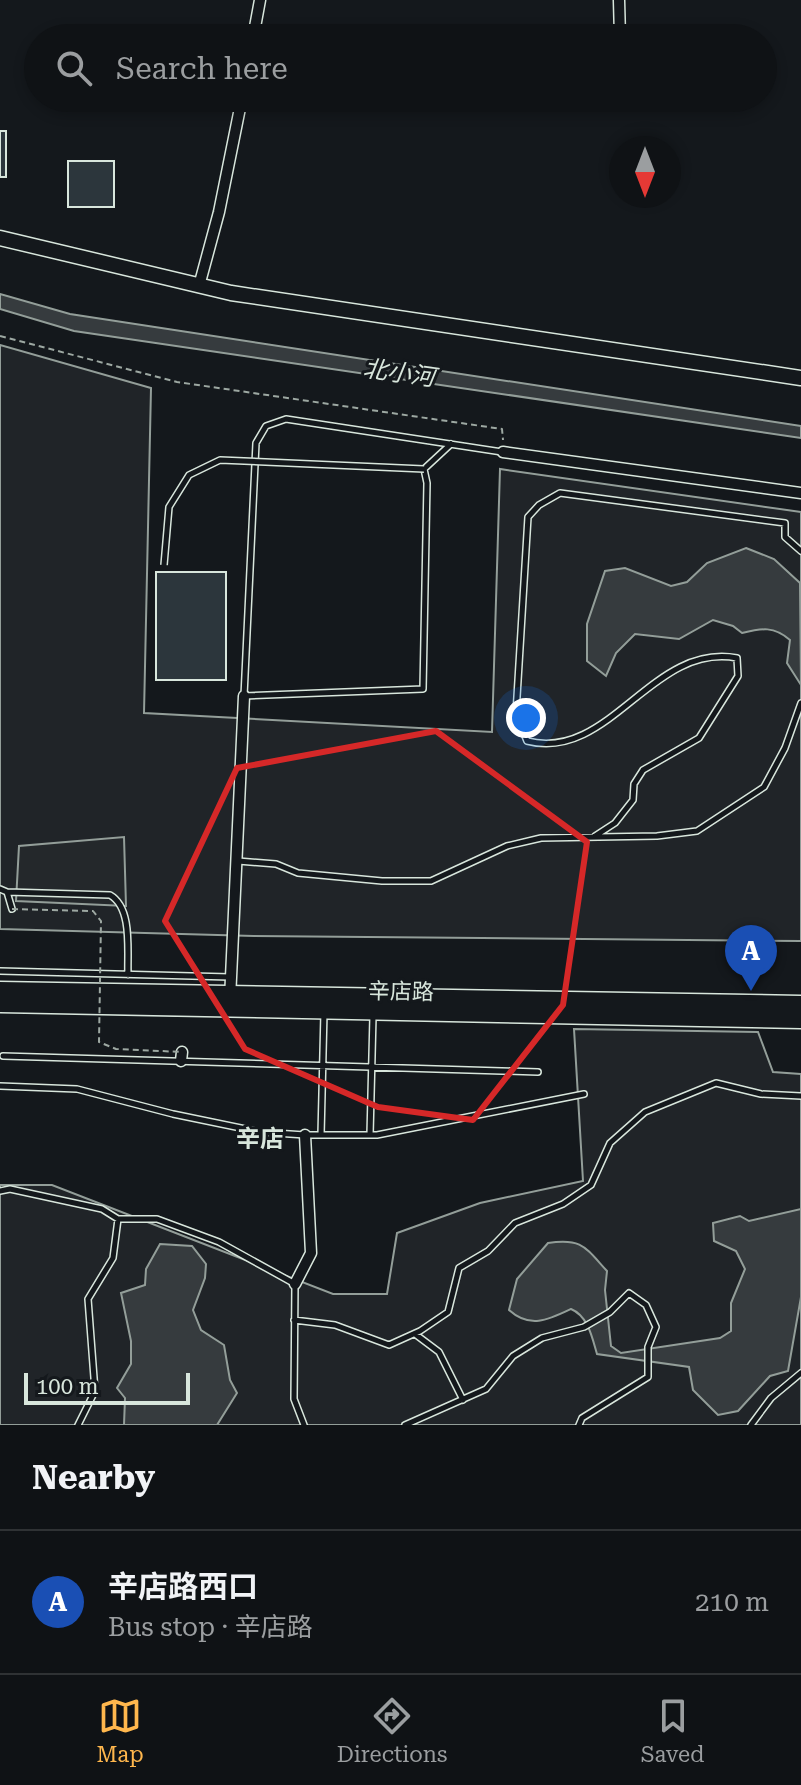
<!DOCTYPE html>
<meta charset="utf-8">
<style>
:root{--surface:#0f1215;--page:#1d2022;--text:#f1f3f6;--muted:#9b9ea0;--line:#2f3234;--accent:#ffb74d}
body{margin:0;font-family:"Roboto Serif","Noto Sans SC",serif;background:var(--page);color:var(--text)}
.compass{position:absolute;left:609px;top:136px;width:72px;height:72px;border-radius:50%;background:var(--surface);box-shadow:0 4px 12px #0003;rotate:180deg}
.scale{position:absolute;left:24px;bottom:20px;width:166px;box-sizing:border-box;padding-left:8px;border:4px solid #d8e6dc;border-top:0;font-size:22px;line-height:28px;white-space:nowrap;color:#d8e6dc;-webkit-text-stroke:6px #14181c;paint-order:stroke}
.you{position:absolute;left:526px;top:718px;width:28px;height:28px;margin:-20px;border:6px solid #fff;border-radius:50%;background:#1a73e8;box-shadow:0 0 0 12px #1a73e833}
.badge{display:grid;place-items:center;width:52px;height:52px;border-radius:50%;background:var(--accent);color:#fff;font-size:26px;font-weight:700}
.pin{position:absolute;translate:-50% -66px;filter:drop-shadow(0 2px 4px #0008)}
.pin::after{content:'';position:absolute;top:42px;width:28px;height:24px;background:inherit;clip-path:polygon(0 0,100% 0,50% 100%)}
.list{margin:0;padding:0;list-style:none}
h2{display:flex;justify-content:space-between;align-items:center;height:104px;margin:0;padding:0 32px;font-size:34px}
h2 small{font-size:26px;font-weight:400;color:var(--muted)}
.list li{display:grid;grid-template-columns:52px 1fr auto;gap:24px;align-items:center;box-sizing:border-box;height:144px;padding:0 32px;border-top:2px solid var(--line)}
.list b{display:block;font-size:30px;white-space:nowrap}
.list p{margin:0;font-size:26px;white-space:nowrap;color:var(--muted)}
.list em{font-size:26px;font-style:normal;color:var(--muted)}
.icon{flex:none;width:44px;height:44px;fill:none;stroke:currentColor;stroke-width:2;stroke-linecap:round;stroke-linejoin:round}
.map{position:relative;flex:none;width:801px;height:1425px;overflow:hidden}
.search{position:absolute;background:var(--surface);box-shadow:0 4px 12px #0003;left:24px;right:24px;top:24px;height:88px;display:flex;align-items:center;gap:20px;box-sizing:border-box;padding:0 28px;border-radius:44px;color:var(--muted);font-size:30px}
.sheet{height:248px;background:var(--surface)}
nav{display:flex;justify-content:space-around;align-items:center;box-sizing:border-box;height:112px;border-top:2px solid var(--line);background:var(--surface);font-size:22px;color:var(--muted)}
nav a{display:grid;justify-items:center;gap:4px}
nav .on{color:var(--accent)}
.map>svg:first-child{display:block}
.grass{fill:#202428;stroke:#939e99;stroke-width:2}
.parking{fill:#24282b;stroke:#939e99;stroke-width:2}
.water{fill:#363b3e;stroke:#939e99;stroke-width:2}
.building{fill:#2c363c;stroke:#d8e6dc;stroke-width:2}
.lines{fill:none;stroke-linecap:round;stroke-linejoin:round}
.lane-casing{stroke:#d8e6dc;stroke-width:8}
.street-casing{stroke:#d8e6dc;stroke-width:13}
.secondary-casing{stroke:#d8e6dc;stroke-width:17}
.primary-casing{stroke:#d8e6dc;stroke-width:19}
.path{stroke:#9da8a2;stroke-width:2;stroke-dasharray:6 4;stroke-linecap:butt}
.lane{stroke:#14181c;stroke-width:5}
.street{stroke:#14181c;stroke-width:10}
.secondary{stroke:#14181c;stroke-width:14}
.primary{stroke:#14181c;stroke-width:16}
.lane-bridge-casing{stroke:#d8e6dc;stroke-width:8;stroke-linecap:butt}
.path-bridge{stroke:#9da8a2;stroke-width:2;stroke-dasharray:6 4;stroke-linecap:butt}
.lane-bridge{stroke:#14181c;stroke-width:5}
.marked{fill:none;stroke:#d62828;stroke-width:6;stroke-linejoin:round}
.labels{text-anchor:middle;stroke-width:6;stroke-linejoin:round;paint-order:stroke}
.street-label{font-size:22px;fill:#d8e6dc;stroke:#14181c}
.water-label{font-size:24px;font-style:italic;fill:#d8e6dc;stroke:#14181c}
.neighbourhood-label{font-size:24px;font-weight:bold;fill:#d8e6dc;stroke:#14181c}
</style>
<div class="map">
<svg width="801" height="1425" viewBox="0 0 801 1425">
<rect width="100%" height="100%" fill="#14181c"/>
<path class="grass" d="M0,345L151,388L144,713L492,732L500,469L801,512V941L254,936L0,929Z
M574,1029L758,1032L773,1072L801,1074V1425H0V1185H52L333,1294H387L397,1233L480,1203L583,1181Z"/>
<path class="parking" d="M124,837L126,906L16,901L19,846Z"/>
<path class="water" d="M0,294L70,314L801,426V438L74,331L0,309Z
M746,548L774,559L800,583L801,685L787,663L790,640C774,626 762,628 742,633L733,626L713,620L679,639L635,634L616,653L606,676L587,661V624L605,571L625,568L671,586L687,582L707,563Z
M801,1209V1297L788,1371L770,1376L738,1411L718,1415L693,1390L689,1367L597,1354C592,1337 588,1316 571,1309C548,1320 530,1329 509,1310L517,1279L548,1243C582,1238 585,1247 607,1271L605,1290L611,1346L621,1353L720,1338L731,1331V1303L745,1269L736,1251L714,1241L713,1223L740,1216L749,1221Z
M160,1244L192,1246L206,1264L205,1278L193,1310L201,1330L224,1345L230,1380L237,1393L217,1425H124L125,1398L117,1388L131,1364V1341L121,1293L145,1285L146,1269Z"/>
<path class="building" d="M0,131H6V177H0Z
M68,161H114V207H68Z
M156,572H226V680H156Z"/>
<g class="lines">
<defs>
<path id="lane" d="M451,444L424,469L427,483L423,689L244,696L256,443L266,426L286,419L502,452
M595,836L615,823L633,800L634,784L643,770L699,738L738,676L737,658C652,642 610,762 527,741L516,713L528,517L539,505L560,493L785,523V537L801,551
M238,861L276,864L298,873L382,881H431L507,846L541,838L657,836L697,831L764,787L785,748L801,703
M0,889L7,892L12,909
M7,892L110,895C133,908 127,952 128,975
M0,971L230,977
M3,1056L538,1072
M0,1086L77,1089L173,1114L260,1132L305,1135H377L584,1094
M321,1135L324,1012
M370,1135L373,1016
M0,1191L10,1189L102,1209L118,1219H157L219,1242L295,1284L294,1399L304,1425
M294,1320L335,1325L389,1345L420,1331L448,1312L459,1268L488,1251L515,1223L563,1204L591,1185L610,1143L645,1112L716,1083L761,1094L801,1096
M415,1334L439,1352L463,1400
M78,1425L95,1391L88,1299L113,1258L118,1219
M405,1425L486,1389L513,1356L542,1338L584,1327L610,1312L629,1293L646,1305L656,1327L648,1347V1377L582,1418L579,1425
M751,1425L771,1398L801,1373"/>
<path id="street" d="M619,0L620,38
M253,38L260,0
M199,286L219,212L242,98
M503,452L801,493
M230,999L244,696
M181,1061L182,1052
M295,1284L311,1253L305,1135"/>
<path id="secondary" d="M0,238L231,293L801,378"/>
<path id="primary" d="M0,990L801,1004
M0,1004L801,1020"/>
</defs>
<use href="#lane" class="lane-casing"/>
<use href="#street" class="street-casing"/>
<use href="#secondary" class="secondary-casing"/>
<use href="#primary" class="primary-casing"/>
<path class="path" d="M0,336L177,382L502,429L503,440"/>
<use href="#lane" class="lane"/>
<use href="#street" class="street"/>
<use href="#secondary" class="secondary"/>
<use href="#primary" class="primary"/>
<defs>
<path id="lane-bridge" d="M164,565L169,507L189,475L220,460L424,469"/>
</defs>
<use href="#lane-bridge" class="lane-bridge-casing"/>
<path class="path-bridge" d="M12,909L93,911L101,921L99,1042L116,1049L182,1052"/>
<use href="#lane-bridge" class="lane-bridge"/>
</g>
<path class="marked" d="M436,731L587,842L563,1005L473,1120L378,1107L245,1049L165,921L237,768Z"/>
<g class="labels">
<g class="street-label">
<text transform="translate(401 991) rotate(1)" y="8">辛店路</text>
</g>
<g class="water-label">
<text transform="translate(399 373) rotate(8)" y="8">北小河</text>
</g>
<g class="neighbourhood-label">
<text x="260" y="1147">辛店</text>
</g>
</g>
</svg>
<svg class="compass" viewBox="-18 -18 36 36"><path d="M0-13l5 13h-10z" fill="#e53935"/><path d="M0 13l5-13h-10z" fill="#9b9ea0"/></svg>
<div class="scale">100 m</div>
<div class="you"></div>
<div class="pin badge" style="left:751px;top:991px;background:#1a4fb4">A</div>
<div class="search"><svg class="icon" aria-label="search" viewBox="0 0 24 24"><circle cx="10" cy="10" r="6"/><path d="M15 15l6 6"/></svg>Search here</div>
</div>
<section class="sheet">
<h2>Nearby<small></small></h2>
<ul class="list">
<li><span class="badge" style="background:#1a4fb4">A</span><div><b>辛店路西口</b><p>Bus stop · 辛店路</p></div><em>210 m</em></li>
</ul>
</section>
<nav>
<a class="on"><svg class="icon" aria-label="map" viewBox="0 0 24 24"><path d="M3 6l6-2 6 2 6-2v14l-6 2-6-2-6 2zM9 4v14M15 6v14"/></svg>Map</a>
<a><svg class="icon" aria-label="directions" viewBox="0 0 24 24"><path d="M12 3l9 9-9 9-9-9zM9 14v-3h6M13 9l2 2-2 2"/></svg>Directions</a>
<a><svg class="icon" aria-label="saved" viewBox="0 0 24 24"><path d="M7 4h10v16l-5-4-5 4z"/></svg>Saved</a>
</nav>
